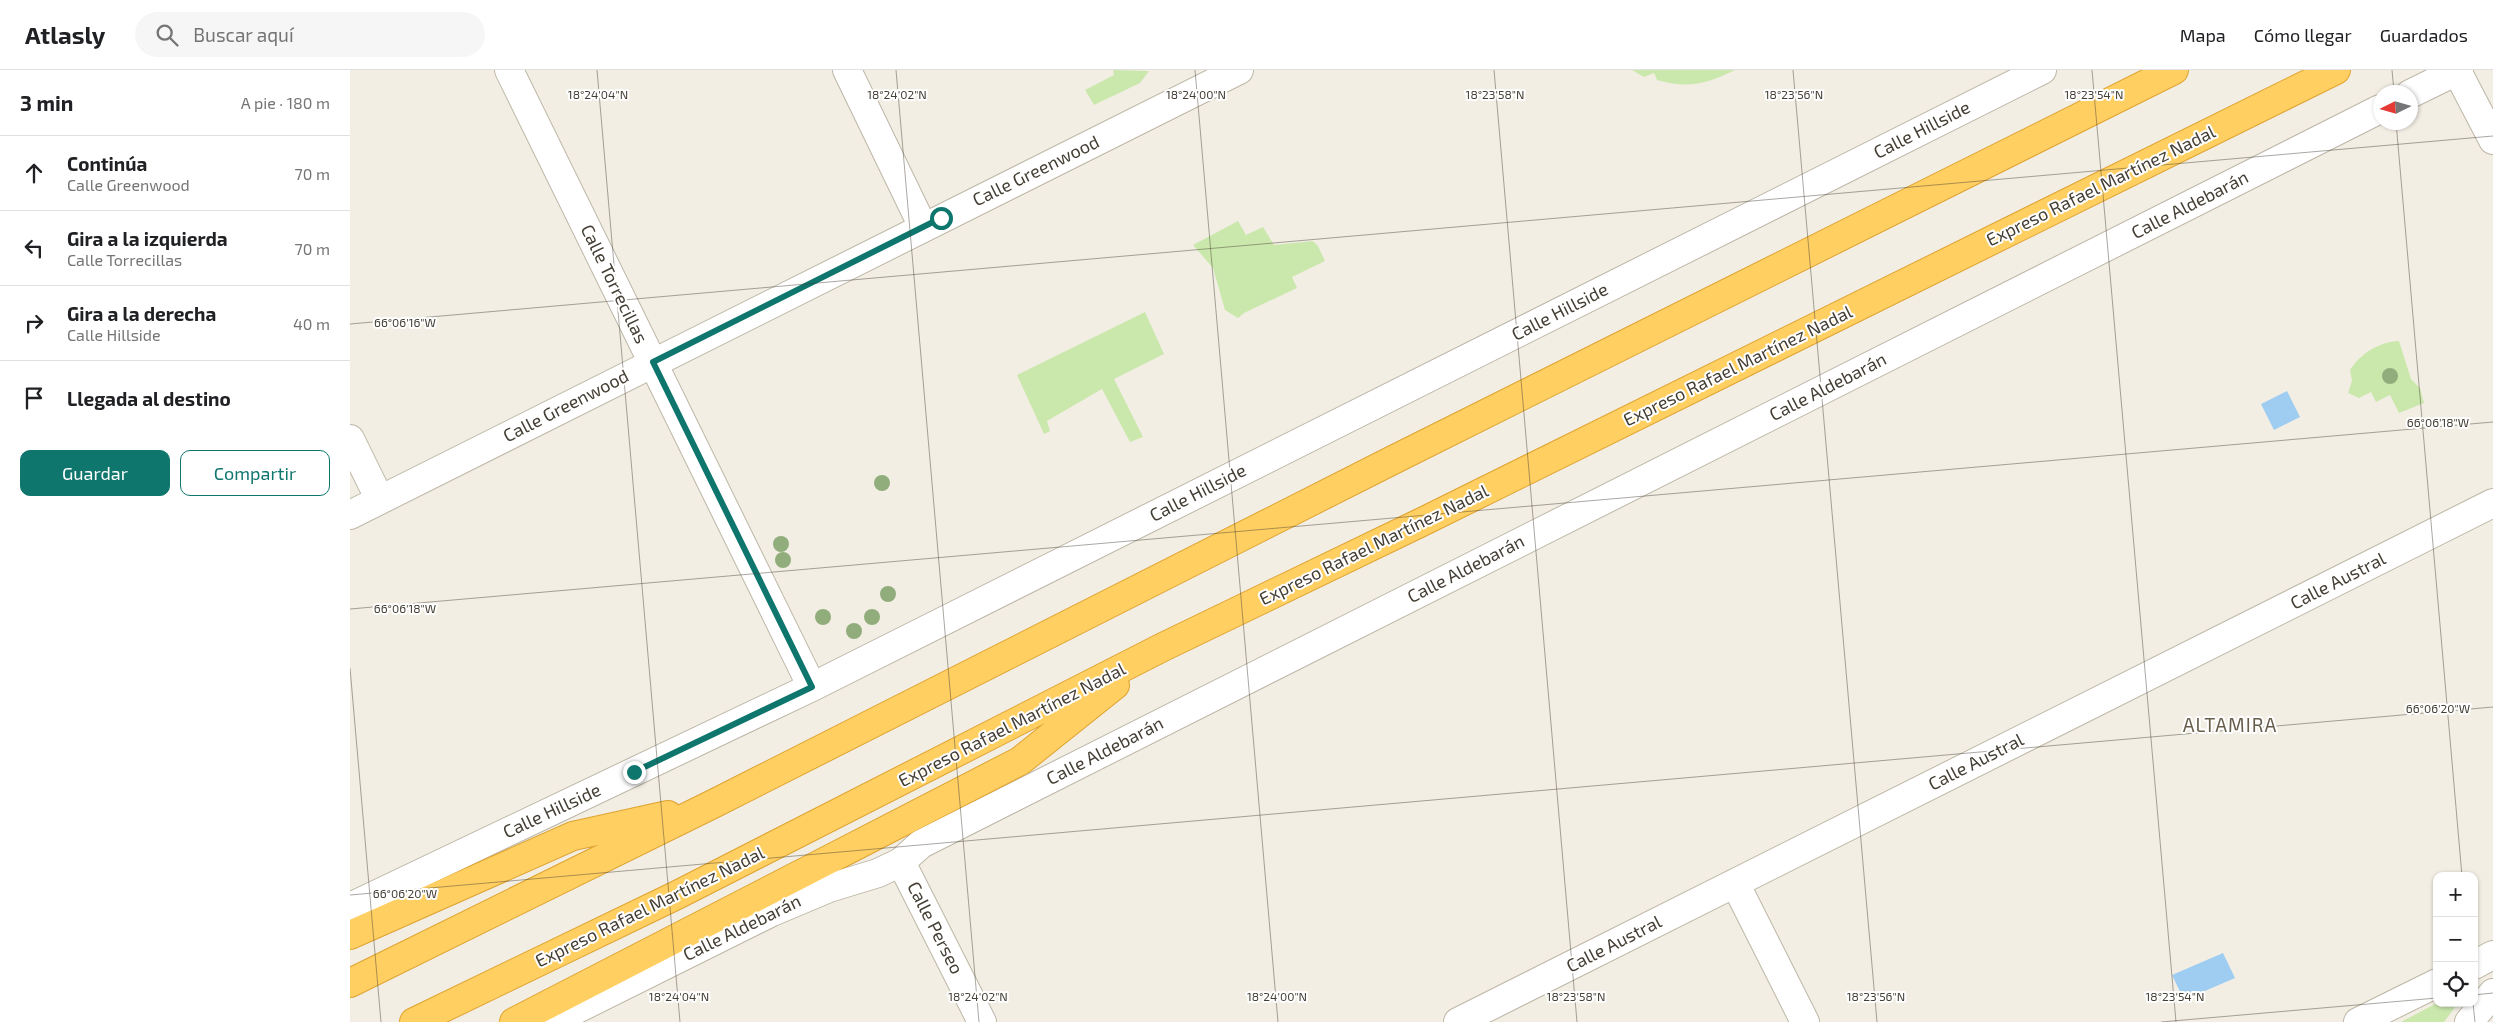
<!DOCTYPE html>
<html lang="es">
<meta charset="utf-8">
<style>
:root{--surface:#fff;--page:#f6f6f6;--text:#202124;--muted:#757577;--line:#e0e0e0;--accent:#0f766e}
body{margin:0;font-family:"Exo 2",sans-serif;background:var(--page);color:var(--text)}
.controls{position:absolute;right:15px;bottom:15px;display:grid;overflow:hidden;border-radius:10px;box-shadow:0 1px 4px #0004}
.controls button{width:45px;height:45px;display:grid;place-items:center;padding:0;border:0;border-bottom:1px solid var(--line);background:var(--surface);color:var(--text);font:25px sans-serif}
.compass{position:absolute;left:2023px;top:15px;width:45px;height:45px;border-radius:50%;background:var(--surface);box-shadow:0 1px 4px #0004;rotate:265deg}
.stop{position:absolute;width:15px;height:15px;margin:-11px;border:4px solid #0f766e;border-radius:50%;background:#fff}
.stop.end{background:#0f766e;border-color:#fff;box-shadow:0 1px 5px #0008}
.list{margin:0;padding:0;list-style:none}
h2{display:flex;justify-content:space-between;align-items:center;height:65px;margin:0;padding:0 20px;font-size:21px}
h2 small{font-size:16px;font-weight:400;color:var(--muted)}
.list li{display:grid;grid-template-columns:32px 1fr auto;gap:15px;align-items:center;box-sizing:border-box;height:75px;padding:0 20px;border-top:1px solid var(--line)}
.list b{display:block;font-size:19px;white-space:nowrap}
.list p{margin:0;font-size:16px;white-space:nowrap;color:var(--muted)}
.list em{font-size:16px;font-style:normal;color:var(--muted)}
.actions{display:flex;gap:10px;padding:15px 20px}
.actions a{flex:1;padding:11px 0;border:1px solid var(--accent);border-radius:10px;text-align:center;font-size:18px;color:var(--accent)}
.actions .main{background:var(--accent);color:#fff}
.icon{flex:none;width:28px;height:28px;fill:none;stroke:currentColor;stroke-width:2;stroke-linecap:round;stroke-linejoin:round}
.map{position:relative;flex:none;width:2143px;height:952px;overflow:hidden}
header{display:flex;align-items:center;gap:30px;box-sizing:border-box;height:70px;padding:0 25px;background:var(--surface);border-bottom:1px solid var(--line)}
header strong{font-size:24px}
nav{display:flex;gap:28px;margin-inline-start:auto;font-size:18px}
.search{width:350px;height:45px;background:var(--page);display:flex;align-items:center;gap:12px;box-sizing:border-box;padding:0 18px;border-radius:28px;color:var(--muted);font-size:19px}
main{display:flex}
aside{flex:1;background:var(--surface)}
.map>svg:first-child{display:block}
.green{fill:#cbe8ac}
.water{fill:#9fcdf1}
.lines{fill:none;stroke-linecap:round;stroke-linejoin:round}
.minor-casing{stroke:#beb6a7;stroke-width:30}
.highway-casing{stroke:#dfa331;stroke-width:30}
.minor{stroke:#fff;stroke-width:28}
.highway{stroke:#ffcf62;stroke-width:28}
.tree{fill:#92ad7c}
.route{stroke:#0f766e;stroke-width:6}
.ticks{fill:none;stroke:#443e34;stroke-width:1;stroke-opacity:0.45}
.labels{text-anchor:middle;stroke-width:4;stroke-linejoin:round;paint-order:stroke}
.street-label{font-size:18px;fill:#443e34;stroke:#fff}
.neighbourhood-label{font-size:19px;letter-spacing:1px;fill:#675d4b;stroke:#fff}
.ticks-label{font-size:12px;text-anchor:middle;fill:#443e34;stroke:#fff;stroke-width:4;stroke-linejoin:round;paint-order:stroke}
</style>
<header>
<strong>Atlasly</strong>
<div class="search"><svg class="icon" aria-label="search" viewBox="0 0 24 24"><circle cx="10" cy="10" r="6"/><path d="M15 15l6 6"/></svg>Buscar aquí</div>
<nav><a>Mapa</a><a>Cómo llegar</a><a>Guardados</a></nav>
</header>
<main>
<aside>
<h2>3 min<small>A pie · 180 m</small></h2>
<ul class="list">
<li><svg class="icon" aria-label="ahead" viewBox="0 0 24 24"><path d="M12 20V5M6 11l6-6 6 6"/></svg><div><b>Continúa</b><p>Calle Greenwood</p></div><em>70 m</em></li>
<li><svg class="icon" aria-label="left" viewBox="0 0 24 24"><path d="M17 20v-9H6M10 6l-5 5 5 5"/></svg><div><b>Gira a la izquierda</b><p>Calle Torrecillas</p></div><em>70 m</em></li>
<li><svg class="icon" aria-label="right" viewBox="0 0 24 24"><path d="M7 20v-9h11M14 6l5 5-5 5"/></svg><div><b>Gira a la derecha</b><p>Calle Hillside</p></div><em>40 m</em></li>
<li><svg class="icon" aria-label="arrive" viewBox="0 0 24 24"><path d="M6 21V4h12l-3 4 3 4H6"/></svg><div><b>Llegada al destino</b></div></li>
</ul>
<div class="actions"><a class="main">Guardar</a><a>Compartir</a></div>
</aside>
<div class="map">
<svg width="2143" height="952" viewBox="0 0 2143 952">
<rect width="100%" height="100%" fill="#f2eee4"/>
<path class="green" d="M763,0L799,1L790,13L744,35L735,20L764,5Z
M1282,0H1385C1356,14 1339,19 1307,10L1304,3L1294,7Z
M888,151L896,165L913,157L924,175L963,171L968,176L975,191L942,207L947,218L894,243L888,248L875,240L863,198L843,175Z
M795,242L814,284L764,309L793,367L780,372L752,319L697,351L700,361L694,364L667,305Z
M2049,271L2061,309L2070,318L2074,333L2049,343L2040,325L2026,332L2021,322L2009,328L1998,323L2002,311L2000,300C2011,283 2029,272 2049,271Z
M2087,933H2108L2094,952H2051Z"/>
<path class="water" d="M1937,321L1950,347L1924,360L1911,334Z
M1873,883L1885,908L1834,930L1822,905Z"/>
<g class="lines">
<defs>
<path id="minor" d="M159,0L462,617
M497,0L573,157
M2107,1L2143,70
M2060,24L2109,0
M0,369L30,430
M0,445L889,0
M551,792L632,952
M1385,813L1455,952
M0,837L462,617L1692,0
M2124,895L2143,885
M201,952L422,842L479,818L528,803L551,792L571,774L2030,39
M1108,952L2143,433
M2008,952L2087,913
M2119,952L2143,923"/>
<path id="highway" d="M0,865L223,766L318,745
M0,913L363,734L1043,390L1824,0
M64,952L327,825L813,577L1074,451L1986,0
M164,952L670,691L765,615"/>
</defs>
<use href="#minor" class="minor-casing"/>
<use href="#highway" class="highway-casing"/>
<use href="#minor" class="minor"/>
<use href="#highway" class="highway"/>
</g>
<g class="tree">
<circle cx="2040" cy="306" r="8"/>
<circle cx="532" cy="413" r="8"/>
<circle cx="431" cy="474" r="8"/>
<circle cx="433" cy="490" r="8"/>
<circle cx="538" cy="524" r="8"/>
<circle cx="473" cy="547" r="8"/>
<circle cx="522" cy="547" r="8"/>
<circle cx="504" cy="561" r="8"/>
</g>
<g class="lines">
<path class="route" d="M284,702L462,617L303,292L591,148"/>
</g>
<path class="ticks" d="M247,0L330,952M546,0L629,952M845,0L928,952M1144,0L1227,952M1443,0L1527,952M1742,0L1826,952M2042,0L2044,22M2046,52L2112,806M0,254L2143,66M0,539L2143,352M0,598L31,952M0,825L2143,637M2124,925L2143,923M2123,933L2125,952M1811,952L2087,928"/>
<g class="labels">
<g class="street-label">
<text transform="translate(1572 60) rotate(-27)" y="6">Calle Hillside</text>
<text transform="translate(686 101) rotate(-26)" y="6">Calle Greenwood</text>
<text transform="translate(1751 116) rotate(-26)" y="6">Expreso Rafael Martínez Nadal</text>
<text transform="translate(1840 135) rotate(-27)" y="6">Calle Aldebarán</text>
<text transform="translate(264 214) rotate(64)" y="6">Calle Torrecillas</text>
<text transform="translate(1210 242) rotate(-27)" y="6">Calle Hillside</text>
<text transform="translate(1388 296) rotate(-26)" y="6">Expreso Rafael Martínez Nadal</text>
<text transform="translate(1478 317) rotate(-27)" y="6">Calle Aldebarán</text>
<text transform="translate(216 336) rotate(-27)" y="6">Calle Greenwood</text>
<text transform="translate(848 423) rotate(-27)" y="6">Calle Hillside</text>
<text transform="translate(1024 475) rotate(-26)" y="6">Expreso Rafael Martínez Nadal</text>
<text transform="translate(1116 499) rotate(-27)" y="6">Calle Aldebarán</text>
<text transform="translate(1988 511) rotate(-27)" y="6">Calle Austral</text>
<text transform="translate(662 655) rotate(-27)" y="6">Expreso Rafael Martínez Nadal</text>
<text transform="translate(755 681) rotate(-27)" y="6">Calle Aldebarán</text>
<text transform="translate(1626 692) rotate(-27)" y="6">Calle Austral</text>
<text transform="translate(202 741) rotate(-25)" y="6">Calle Hillside</text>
<text transform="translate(300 837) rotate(-26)" y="6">Expreso Rafael Martínez Nadal</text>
<text transform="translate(392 858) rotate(-26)" y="6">Calle Aldebarán</text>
<text transform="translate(585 858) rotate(63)" y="6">Calle Perseo</text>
<text transform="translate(1264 874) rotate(-27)" y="6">Calle Austral</text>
</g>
<g class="neighbourhood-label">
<text x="1880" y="662">ALTAMIRA</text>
</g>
</g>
<g class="ticks-label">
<text x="248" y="29">18°24'04"N</text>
<text x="547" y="29">18°24'02"N</text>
<text x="846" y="29">18°24'00"N</text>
<text x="1145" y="29">18°23'58"N</text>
<text x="1444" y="29">18°23'56"N</text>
<text x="1744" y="29">18°23'54"N</text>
<text x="55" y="257">66°06'16"W</text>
<text x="2088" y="357">66°06'18"W</text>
<text x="55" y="543">66°06'18"W</text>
<text x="2088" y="643">66°06'20"W</text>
<text x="55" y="828">66°06'20"W</text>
<text x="329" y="931">18°24'04"N</text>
<text x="628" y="931">18°24'02"N</text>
<text x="927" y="931">18°24'00"N</text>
<text x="1226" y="931">18°23'58"N</text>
<text x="1526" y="931">18°23'56"N</text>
<text x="1825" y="931">18°23'54"N</text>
</g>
</svg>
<div class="controls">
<button>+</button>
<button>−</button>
<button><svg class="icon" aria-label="locate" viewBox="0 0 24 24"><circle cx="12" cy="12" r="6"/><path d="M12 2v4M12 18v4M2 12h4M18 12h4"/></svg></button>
</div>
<svg class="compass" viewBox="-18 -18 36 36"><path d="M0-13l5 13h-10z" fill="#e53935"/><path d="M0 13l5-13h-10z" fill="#757577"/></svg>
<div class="stop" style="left:591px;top:148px"></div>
<div class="stop end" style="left:284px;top:702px"></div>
</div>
</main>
